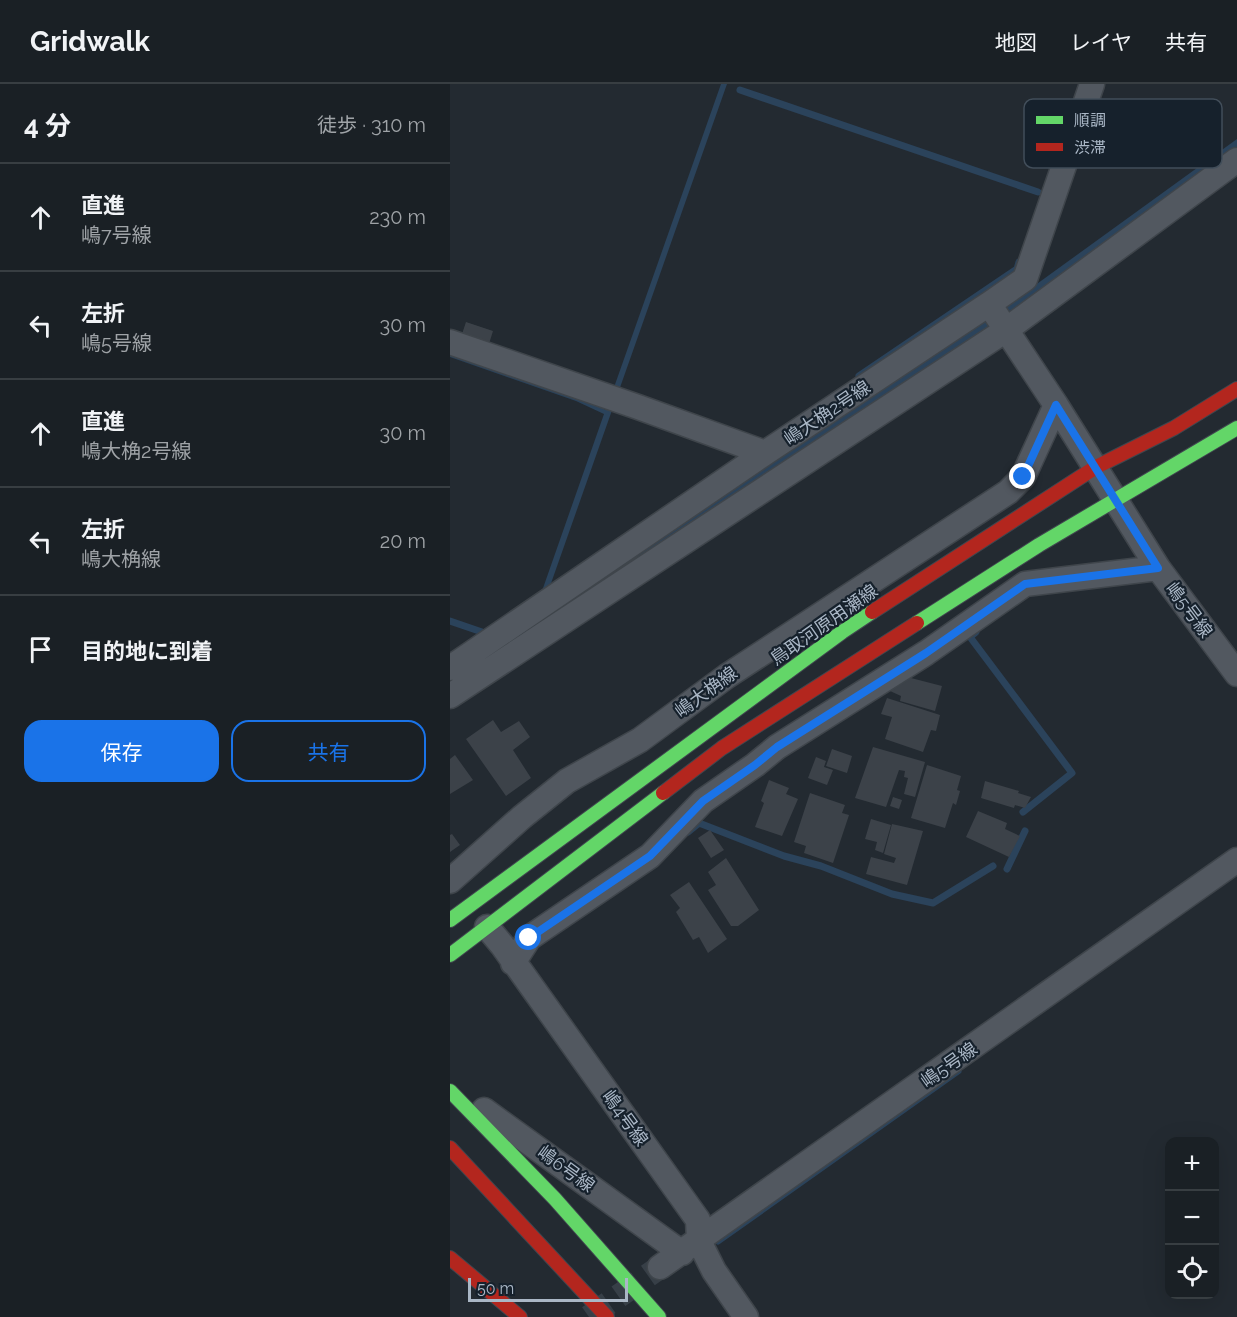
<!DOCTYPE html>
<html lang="ja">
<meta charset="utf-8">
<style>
:root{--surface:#1a2025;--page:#23282d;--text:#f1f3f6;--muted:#9fa3a7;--line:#383e42;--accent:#1a73e8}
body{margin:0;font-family:Raleway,"Noto Sans JP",sans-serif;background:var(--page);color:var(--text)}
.controls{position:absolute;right:18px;bottom:18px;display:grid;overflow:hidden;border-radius:12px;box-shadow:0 6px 24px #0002}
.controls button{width:54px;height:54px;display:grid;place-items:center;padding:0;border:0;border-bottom:2px solid var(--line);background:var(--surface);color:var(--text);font:30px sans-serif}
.scale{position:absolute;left:18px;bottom:15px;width:160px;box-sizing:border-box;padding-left:6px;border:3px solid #aab7c6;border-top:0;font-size:16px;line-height:21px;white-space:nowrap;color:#aab7c6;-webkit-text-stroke:4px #16212c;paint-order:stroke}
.stop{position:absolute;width:18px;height:18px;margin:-14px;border:4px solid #1a73e8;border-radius:50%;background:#fff}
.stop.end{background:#1a73e8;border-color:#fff;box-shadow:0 2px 6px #0008}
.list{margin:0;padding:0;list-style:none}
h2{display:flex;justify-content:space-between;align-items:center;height:78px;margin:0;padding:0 24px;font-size:26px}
h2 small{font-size:20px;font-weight:400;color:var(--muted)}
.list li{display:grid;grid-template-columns:39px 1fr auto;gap:18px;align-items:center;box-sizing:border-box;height:108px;padding:0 24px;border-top:2px solid var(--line)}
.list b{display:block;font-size:22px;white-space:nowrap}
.list p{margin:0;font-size:20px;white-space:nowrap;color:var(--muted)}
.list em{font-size:20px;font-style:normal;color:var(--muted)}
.actions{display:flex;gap:12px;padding:18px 24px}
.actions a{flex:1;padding:14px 0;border:2px solid var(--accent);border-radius:18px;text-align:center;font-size:21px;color:var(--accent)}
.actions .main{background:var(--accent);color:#fff}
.icon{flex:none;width:33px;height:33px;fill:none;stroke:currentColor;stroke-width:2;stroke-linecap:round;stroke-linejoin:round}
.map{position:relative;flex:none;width:787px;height:1233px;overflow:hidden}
header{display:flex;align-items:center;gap:36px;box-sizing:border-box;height:84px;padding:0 30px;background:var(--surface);border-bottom:2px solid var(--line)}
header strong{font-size:28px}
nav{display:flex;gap:33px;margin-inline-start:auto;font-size:21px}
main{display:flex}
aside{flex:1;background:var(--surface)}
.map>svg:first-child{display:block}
.water{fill:#2b435b}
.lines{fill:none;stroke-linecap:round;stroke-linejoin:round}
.stream{stroke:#2b435b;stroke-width:7}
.building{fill:#3c4249}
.street-tunnel{stroke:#373f47;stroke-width:24;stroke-dasharray:24 12;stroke-linecap:butt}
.street-casing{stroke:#3f454b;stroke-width:27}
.fast-casing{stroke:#40474f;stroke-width:16}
.jam-casing{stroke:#40474f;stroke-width:16}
.street{stroke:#525860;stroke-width:24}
.fast{stroke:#63d668;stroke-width:14}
.jam{stroke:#b3261e;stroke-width:14}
.route{stroke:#1a73e8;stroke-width:8}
.labels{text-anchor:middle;stroke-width:4.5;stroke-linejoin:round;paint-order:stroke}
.street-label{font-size:18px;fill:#aab7c6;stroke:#16212c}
.key{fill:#16212c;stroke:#424e5a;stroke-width:1.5}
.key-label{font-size:16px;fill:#aab7c6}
</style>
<header>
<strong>Gridwalk</strong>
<nav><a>地図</a><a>レイヤ</a><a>共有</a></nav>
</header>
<main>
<aside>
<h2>4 分<small>徒歩 · 310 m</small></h2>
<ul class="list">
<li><svg class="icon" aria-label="ahead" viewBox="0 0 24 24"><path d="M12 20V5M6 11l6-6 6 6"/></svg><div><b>直進</b><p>嶋7号線</p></div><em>230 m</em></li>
<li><svg class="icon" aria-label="left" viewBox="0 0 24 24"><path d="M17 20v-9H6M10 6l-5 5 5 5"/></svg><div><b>左折</b><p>嶋5号線</p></div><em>30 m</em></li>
<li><svg class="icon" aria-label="ahead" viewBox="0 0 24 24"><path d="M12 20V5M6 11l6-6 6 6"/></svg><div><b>直進</b><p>嶋大桷2号線</p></div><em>30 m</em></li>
<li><svg class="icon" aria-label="left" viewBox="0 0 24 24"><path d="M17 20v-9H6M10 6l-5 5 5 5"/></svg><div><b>左折</b><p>嶋大桷線</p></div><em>20 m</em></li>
<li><svg class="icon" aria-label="arrive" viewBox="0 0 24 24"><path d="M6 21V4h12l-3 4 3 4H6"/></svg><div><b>目的地に到着</b></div></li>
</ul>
<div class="actions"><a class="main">保存</a><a>共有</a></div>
</aside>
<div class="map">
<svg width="787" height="1233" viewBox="0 0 787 1233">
<rect width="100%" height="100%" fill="#232a31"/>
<path class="water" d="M271,0H277L99,505L92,507L154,330L126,317L0,273V268L130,313L156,326Z
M787,55V66L560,230L0,610V594L555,223Z"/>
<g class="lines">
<path class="stream" d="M290,6L588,108
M409,292L567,185L569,178
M0,537L32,548
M526,548L520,553L622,689L573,728
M238,748L249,739L334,772L371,782L442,810L483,819L543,782
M557,785L575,747
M268,1157L508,987"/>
</g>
<path class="building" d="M16,238L43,247L38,263L11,253Z
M459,591H462L461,594L492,602L485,627L450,617L451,612L440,607Z
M437,614L490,631L486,647L481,646L473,668L435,655L442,633L431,630Z
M43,636L51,648L69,637L80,653L63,666L81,694L56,712L16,655Z
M423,663L475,678L465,713L454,710L458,694L454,693L455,687L449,686L436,723L405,714Z
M382,665L402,672L397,689L376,682Z
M5,671L23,696L0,710V675Z
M366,673L376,677L374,683L383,686L377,701L358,694Z
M477,681L511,692L507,706L510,707L506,721L503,719L495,744L461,734Z
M319,696L339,704L336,710L348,715L332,752L305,743L314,719L311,717Z
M535,697L569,707L568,709L581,713L575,724L565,721L564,724L531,714Z
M360,709L395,721L392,729L399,731L383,779L354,769L356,762L344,758Z
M443,713L452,716L449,725L440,722Z
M528,727L557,739L555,745L570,752L559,773L516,753Z
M421,735L441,741L433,769L425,766L427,758L415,755Z
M442,740L473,747L457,801L416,790L421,773L444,779L446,774L434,770Z
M260,746L274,766L261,774L248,754Z
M2,750L10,761L0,768V751Z
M276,774L309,826L288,842H281L258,806L266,801L258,788Z
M239,798L277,855L258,869L249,853L243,856L226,828L230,824L220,811Z"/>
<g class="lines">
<path class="street-tunnel" d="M139,1233L210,1183"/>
<defs>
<path id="street" d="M539,220L575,195L642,0
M0,258L188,323L315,369L539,220L606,321L708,484L787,590
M0,584L315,369
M0,612L556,246L787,76
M0,797L72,733L117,697L190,656L277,592L558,408L573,393L606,321
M37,843L52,861L248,1136L249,1157L264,1187L296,1233
M63,879L79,854L200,772L253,717L305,681L327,663L476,569L575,500L708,484
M34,1026L232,1169
M210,1183L787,776"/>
<path id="fast" d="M467,539L589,461L787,344
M0,836L392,548L422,528
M0,871L213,709
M0,1007L105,1115L209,1233"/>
<path id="jam" d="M422,528L646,383L724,344L787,305
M213,709L272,664L467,539
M0,1064L157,1233
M0,1174L70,1233"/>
</defs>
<use href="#street" class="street-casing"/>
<use href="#fast" class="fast-casing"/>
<use href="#jam" class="jam-casing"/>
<use href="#street" class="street"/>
<use href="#fast" class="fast"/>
<use href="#jam" class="jam"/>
</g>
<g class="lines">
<path class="route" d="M79,854L200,772L253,717L305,681L327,663L476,569L575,500L708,484L606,321L573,393"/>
</g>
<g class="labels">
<g class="street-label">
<text transform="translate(377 329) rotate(-34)" y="6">嶋大桷2号線</text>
<text transform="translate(739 526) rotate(53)" y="6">嶋5号線</text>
<text transform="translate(374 541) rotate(-35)" y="6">鳥取河原用瀬線</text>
<text transform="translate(256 608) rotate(-36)" y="6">嶋大桷線</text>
<text transform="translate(499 981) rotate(-35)" y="6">嶋5号線</text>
<text transform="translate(175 1034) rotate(54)" y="6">嶋4号線</text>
<text transform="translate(116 1085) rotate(36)" y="6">嶋6号線</text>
</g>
</g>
<rect x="574" y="15" width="198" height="69" rx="9" class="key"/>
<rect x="586" y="32" width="27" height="8" fill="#63d668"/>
<rect x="586" y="59" width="27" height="8" fill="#b3261e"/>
<g class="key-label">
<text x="624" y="42">順調</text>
<text x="624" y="69">渋滞</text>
</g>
</svg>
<div class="controls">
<button>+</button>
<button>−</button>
<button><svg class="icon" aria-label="locate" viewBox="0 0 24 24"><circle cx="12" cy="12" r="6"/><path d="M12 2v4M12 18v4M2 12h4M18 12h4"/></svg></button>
</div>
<div class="scale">50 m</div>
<div class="stop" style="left:79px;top:854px"></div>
<div class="stop end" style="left:573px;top:393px"></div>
</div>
</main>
